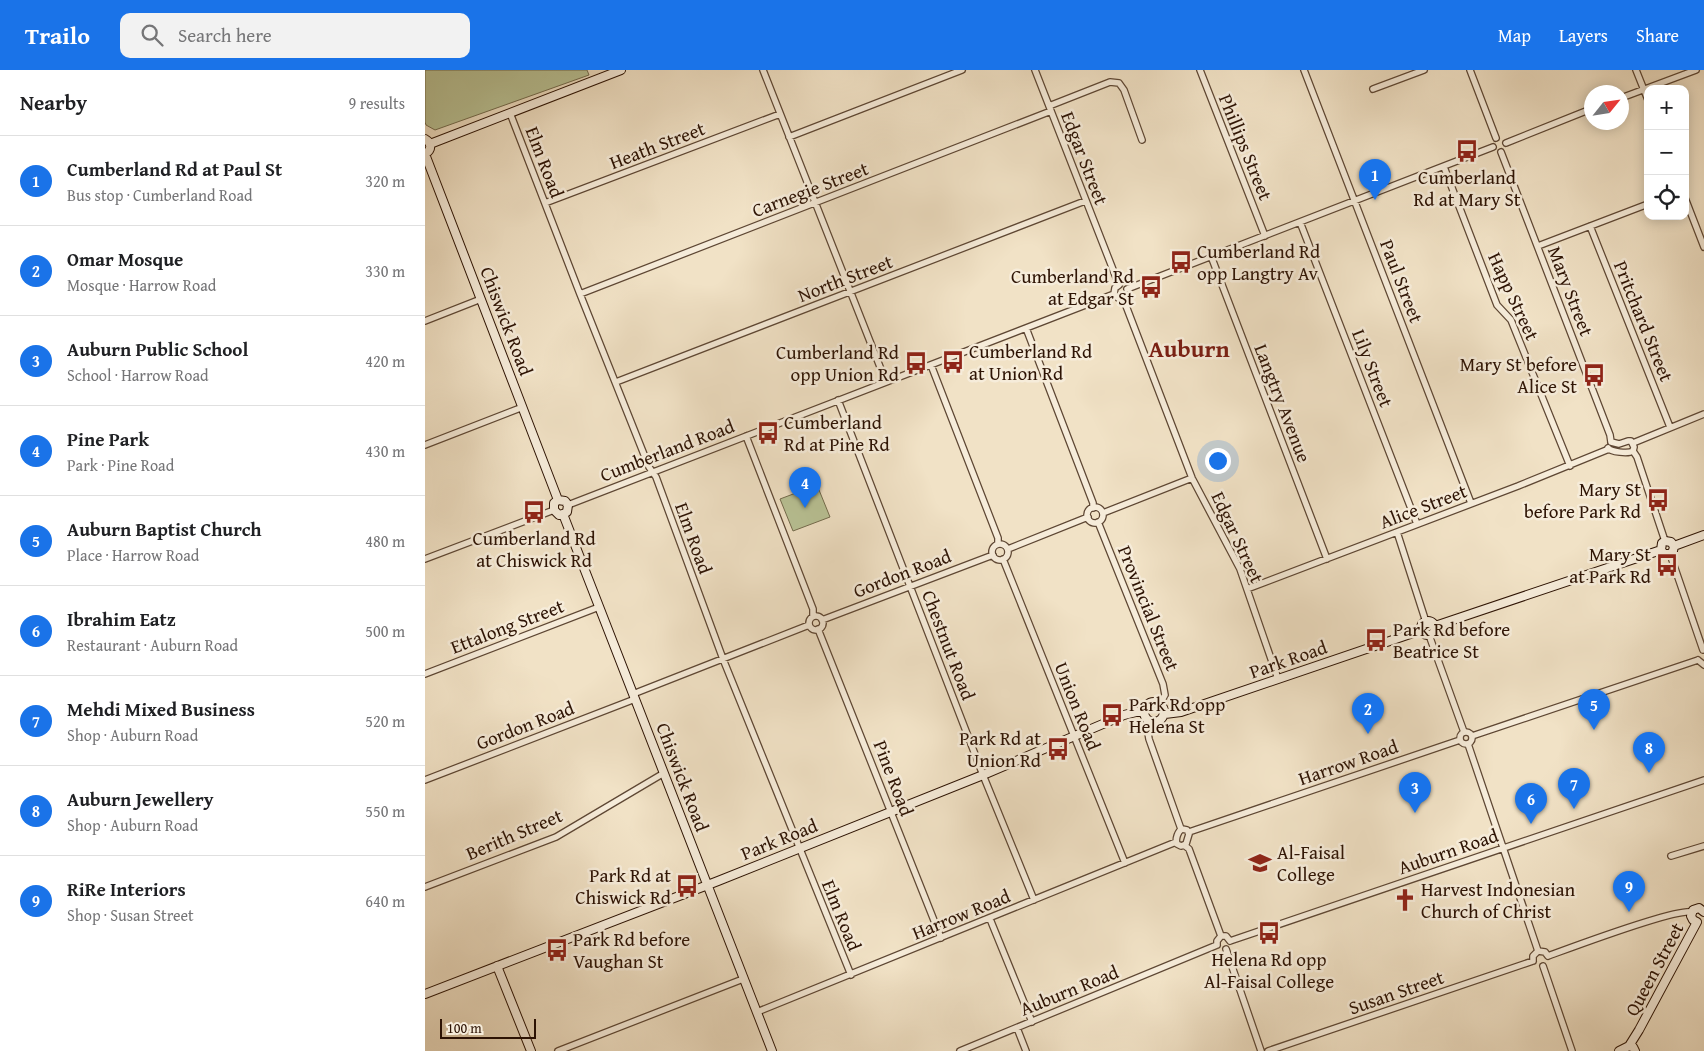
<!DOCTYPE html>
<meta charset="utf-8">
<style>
:root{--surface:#fff;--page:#f2f2f2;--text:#202124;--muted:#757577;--line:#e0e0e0;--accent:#1a73e8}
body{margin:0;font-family:"Gentium Book Plus",serif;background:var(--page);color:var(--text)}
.controls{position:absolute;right:15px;top:15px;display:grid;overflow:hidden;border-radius:10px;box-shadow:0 2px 12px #0003}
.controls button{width:45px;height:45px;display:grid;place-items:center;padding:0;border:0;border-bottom:1px solid var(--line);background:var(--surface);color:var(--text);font:25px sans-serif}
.compass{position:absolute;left:1159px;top:15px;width:45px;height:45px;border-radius:50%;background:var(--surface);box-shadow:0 2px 12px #0003;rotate:60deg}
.scale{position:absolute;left:15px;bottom:12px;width:96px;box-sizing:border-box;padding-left:5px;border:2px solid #2d1304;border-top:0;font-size:14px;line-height:18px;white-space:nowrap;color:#2d1304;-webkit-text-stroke:4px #f6ecda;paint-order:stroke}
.you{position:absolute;left:792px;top:390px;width:18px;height:18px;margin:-12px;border:4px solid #fff;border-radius:50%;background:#1a73e8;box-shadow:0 0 0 8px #1a73e833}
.badge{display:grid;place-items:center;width:32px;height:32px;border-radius:50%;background:var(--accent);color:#fff;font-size:16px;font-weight:700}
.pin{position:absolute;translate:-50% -41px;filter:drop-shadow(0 1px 2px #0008)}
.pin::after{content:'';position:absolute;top:26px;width:18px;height:15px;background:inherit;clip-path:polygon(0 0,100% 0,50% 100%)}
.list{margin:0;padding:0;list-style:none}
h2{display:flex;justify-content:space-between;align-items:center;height:65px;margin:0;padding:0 20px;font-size:21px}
h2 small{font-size:16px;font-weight:400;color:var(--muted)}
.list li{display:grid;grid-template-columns:32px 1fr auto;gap:15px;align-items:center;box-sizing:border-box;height:90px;padding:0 20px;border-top:1px solid var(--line)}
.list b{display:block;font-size:19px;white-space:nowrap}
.list p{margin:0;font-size:16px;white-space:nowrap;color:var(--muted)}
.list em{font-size:16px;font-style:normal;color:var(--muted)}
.icon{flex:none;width:28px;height:28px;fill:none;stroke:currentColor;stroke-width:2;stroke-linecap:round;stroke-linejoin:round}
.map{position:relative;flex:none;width:1279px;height:981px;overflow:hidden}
header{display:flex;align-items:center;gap:30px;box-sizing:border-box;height:70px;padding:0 25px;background:var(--accent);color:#fff}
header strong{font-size:24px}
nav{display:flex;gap:28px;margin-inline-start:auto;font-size:18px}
.search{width:350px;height:45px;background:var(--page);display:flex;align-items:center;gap:12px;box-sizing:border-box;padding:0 18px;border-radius:10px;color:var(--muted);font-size:19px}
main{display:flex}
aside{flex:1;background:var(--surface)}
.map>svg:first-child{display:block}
.green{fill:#b9c396;stroke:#736b4d}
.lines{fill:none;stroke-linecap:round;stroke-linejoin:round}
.street-casing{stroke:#5e4734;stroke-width:8}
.secondary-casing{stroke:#2d1304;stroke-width:10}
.street{stroke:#f6ecda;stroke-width:5.5}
.secondary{stroke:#f6ecda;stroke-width:8}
.labels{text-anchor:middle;stroke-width:5;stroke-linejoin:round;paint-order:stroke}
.street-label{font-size:19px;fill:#2d1304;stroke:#f6ecda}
.poi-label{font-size:19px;fill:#2d1304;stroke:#f6ecda;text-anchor:start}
.district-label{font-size:24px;font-weight:bold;fill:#7a1f14;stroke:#f6ecda}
</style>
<header>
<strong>Trailo</strong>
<div class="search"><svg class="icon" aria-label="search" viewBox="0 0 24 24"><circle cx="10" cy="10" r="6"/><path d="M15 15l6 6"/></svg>Search here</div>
<nav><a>Map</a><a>Layers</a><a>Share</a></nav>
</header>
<main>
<aside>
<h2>Nearby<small>9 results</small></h2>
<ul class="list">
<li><span class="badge">1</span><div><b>Cumberland Rd at Paul St</b><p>Bus stop · Cumberland Road</p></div><em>320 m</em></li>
<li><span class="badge">2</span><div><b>Omar Mosque</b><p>Mosque · Harrow Road</p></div><em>330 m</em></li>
<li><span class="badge">3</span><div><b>Auburn Public School</b><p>School · Harrow Road</p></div><em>420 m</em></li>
<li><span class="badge">4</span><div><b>Pine Park</b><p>Park · Pine Road</p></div><em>430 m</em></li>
<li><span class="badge">5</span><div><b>Auburn Baptist Church</b><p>Place · Harrow Road</p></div><em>480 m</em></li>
<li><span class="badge">6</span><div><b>Ibrahim Eatz</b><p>Restaurant · Auburn Road</p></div><em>500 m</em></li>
<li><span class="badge">7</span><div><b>Mehdi Mixed Business</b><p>Shop · Auburn Road</p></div><em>520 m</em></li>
<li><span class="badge">8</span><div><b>Auburn Jewellery</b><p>Shop · Auburn Road</p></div><em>550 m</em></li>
<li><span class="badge">9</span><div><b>RiRe Interiors</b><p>Shop · Susan Street</p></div><em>640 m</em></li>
</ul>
</aside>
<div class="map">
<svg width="1279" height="981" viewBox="0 0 1279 981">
<rect width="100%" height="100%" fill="#f1e2c6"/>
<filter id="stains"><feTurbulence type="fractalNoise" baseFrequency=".004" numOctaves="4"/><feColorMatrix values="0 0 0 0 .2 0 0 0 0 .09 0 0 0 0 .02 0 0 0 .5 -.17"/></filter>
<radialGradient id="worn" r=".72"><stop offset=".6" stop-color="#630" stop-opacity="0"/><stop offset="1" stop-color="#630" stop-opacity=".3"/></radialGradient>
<path class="green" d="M0,0H162L164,5L10,60L1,55L0,52Z
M392,415L405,447L368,461L355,429Z"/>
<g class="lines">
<defs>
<path id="street" d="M338,0L461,312
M610,0L694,215
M775,0L840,166
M879,0L1046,433
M1045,0L1071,68
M1211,0L1223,30
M948,19L999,0
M1196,28L1271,0
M624,36L685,12L694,13L699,20L717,70
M85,43L155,224L224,397L231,407L298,589L426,905
M364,67L537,0
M1081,73L1166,39
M1076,82L1185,365L1186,372
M1019,97L1072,235L1086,250L1145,396
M1260,128L1279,177
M120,133L355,44
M875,152L992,454
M1165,156L1245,357
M1113,176L1223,134
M786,186L902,489
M694,215L690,218L689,224L693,228H698
M702,219L1068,77
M155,224L626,41
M698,228L767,408L815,499L853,609
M0,251L56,229
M601,258L668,433V438
M506,295L573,468V474
M191,312L660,131
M413,330L558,705L609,830
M321,366L388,539V546
M1186,372L1194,374L1203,371H1206L1209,377L1208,381
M1208,373L1279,344
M0,375L98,337
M1183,378C1186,382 1203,384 1208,381
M1208,381L1212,387L1240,471
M143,435L689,224
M662 445a8 8 0 1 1 16 0a8 8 0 1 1-16 0Z
M678,443L767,408
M673,452L738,614L740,625L735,634
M972,462L1001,552
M567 482a8 8 0 1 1 16 0a8 8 0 1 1-16 0Z
M583,479L663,447
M1245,484L1278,580
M0,489L129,440
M578,489L700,793
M822,519L1093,416L1184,379
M384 553a7 7 0 1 1 14 0a7 7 0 1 1-14 0Z
M397,550L568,485
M393,559L516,868
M1004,565L1039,662
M1273,590L1279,595
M0,604L174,537
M208,624L384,555
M725,651L722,657L724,669L756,759
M1035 668a6 6 0 1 1 12 0a6 6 0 1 1-12 0Z
M1047,666L1273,590
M1043,674L1113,881
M0,710L210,629
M757,759L762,760L764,764L761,774L756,776L752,774C750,769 753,761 757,759Z
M764,762L1035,670
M759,775L764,779L796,866
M1246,786L1279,776
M0,817L131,767L239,703
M565,849L607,952
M805,871L1279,710
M792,875V871L796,866H801L805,871
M801,879L836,981
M1123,886C1145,878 1251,838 1267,842
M1108,891V886L1113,881L1120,882L1123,886
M1118,896L1147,981
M332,942L751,772
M592,958L601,981
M133,981L318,909
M535,981L792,875
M843,981L1108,891"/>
<path id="secondary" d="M0,69C7,73 7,80 0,84L133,430
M5,74L196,0
M133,430L129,433V440L134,445L138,444
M133,430L140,431L143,435L142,442L138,444
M138,444L347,981
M1249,476L1279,465
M1236,480L1237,473L1240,471L1246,472L1249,476
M1236,480L1239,484H1245L1248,481L1249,476
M996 558a7 7 0 1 1 14 0a7 7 0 1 1-14 0Z
M1010,556L1236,480
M719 642a10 10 0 1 1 20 0a10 10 0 1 1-20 0Z
M740,644L756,642L997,560
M1272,852L1268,850L1266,846L1268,840L1274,838L1279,842
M72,896L106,981
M0,924L293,811L558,705L699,645L711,642H719
M1204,976L1214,960L1272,852
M1194,981L1204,976L1208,977L1210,981"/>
</defs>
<use href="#street" class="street-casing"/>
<use href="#secondary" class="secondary-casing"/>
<use href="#street" class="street"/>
<use href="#secondary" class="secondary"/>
</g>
<defs>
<symbol id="bus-bare" viewBox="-9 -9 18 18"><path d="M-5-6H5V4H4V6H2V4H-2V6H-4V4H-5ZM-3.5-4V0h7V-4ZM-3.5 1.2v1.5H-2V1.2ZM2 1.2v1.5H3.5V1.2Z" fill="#8f2418" stroke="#f6ecda" stroke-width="2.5" paint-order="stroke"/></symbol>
<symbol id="school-bare" viewBox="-9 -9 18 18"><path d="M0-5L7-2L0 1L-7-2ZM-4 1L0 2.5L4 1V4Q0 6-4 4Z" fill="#8f2418" stroke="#f6ecda" stroke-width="2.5" paint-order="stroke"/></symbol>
<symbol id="church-bare" viewBox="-9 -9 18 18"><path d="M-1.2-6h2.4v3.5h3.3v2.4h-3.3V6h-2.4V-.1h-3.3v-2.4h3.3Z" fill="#8f2418" stroke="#f6ecda" stroke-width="2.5" paint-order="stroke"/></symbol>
</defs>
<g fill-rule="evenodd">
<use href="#bus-bare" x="1026" y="65" width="32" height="32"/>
<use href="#bus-bare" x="740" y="176" width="32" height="32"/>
<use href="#bus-bare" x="710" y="201" width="32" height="32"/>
<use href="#bus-bare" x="512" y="276" width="32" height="32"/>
<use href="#bus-bare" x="475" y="277" width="32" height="32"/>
<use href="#bus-bare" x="1153" y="289" width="32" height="32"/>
<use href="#bus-bare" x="327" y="347" width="32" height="32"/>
<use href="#bus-bare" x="1217" y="414" width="32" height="32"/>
<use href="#bus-bare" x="93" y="426" width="32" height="32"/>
<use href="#bus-bare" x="1226" y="479" width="32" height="32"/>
<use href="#bus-bare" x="935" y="554" width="32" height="32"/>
<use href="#bus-bare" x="671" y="629" width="32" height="32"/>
<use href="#bus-bare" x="617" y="663" width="32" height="32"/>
<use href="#school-bare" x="819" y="777" width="32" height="32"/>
<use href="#bus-bare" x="246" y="800" width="32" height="32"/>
<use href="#church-bare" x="964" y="814" width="32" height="32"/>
<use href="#bus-bare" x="828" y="847" width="32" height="32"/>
<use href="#bus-bare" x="116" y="864" width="32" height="32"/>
</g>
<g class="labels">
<g class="street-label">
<text transform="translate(232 75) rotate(-21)" y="7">Heath Street</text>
<text transform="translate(821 77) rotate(68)" y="7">Phillips Street</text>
<text transform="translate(660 88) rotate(69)" y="7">Edgar Street</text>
<text transform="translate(120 92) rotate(69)" y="7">Elm Road</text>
<text transform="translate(385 119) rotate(-21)" y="7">Carnegie Street</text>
<text transform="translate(420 208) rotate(-21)" y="7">North Street</text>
<text transform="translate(977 211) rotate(69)" y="7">Paul Street</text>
<text transform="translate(1146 221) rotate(69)" y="7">Mary Street</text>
<text transform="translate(1089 226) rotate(65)" y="7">Happ Street</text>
<text transform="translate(82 251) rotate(69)" y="7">Chiswick Road</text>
<text transform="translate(1219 251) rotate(68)" y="7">Pritchard Street</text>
<text transform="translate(948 298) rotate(69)" y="7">Lily Street</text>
<text transform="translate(858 333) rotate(69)" y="7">Langtry Avenue</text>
<text transform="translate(242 380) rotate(-21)" y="7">Cumberland Road</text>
<text transform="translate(998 436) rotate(-21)" y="7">Alice Street</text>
<text transform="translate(813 467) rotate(65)" y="7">Edgar Street</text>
<text transform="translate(269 468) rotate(70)" y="7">Elm Road</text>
<text transform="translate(477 503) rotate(-21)" y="7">Gordon Road</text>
<text transform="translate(724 538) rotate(68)" y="7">Provincial Street</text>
<text transform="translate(82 556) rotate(-21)" y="7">Ettalong Street</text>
<text transform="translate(524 575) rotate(69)" y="7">Chestnut Road</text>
<text transform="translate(863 589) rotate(-19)" y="7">Park Road</text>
<text transform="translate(653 636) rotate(68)" y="7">Union Road</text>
<text transform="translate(100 655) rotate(-21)" y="7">Gordon Road</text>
<text transform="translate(923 692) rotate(-19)" y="7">Harrow Road</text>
<text transform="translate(258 707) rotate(69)" y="7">Chiswick Road</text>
<text transform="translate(469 708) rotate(69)" y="7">Pine Road</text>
<text transform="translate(89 764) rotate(-23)" y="7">Berith Street</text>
<text transform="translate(354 769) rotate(-22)" y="7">Park Road</text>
<text transform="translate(1023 781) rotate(-19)" y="7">Auburn Road</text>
<text transform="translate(536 844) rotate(-22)" y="7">Harrow Road</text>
<text transform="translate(417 845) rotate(68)" y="7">Elm Road</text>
<text transform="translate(1229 899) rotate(-62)" y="7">Queen Street</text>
<text transform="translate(644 920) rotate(-22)" y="7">Auburn Road</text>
<text transform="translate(971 922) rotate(-19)" y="7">Susan Street</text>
</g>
<g class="poi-label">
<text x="1042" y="114" text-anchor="middle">Cumberland<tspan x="1042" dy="22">Rd at Mary St</tspan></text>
<text x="772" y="188">Cumberland Rd<tspan x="772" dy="22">opp Langtry Av</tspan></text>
<text x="709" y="213" text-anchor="end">Cumberland Rd<tspan x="709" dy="22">at Edgar St</tspan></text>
<text x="544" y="288">Cumberland Rd<tspan x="544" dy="22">at Union Rd</tspan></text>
<text x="474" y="289" text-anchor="end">Cumberland Rd<tspan x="474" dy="22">opp Union Rd</tspan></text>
<text x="1152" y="301" text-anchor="end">Mary St before<tspan x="1152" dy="22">Alice St</tspan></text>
<text x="359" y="359">Cumberland<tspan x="359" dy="22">Rd at Pine Rd</tspan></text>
<text x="1216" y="426" text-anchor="end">Mary St<tspan x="1216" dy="22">before Park Rd</tspan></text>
<text x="109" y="475" text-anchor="middle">Cumberland Rd<tspan x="109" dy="22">at Chiswick Rd</tspan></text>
<text x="1226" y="491" text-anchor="end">Mary St<tspan x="1226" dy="22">at Park Rd</tspan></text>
<text x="968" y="566">Park Rd before<tspan x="968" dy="22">Beatrice St</tspan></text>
<text x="704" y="641">Park Rd opp<tspan x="704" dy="22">Helena St</tspan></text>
<text x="616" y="675" text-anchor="end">Park Rd at<tspan x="616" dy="22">Union Rd</tspan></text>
<text x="852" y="789">Al-Faisal<tspan x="852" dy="22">College</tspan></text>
<text x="246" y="812" text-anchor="end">Park Rd at<tspan x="246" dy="22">Chiswick Rd</tspan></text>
<text x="996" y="826">Harvest Indonesian<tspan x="996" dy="22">Church of Christ</tspan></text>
<text x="148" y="876">Park Rd before<tspan x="148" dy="22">Vaughan St</tspan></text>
<text x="844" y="896" text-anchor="middle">Helena Rd opp<tspan x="844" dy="22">Al-Faisal College</tspan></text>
</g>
<g class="district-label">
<text x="764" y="287">Auburn</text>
</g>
</g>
<rect width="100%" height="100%" filter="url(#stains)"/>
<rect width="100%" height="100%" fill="url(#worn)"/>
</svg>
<div class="controls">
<button>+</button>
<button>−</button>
<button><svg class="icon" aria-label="locate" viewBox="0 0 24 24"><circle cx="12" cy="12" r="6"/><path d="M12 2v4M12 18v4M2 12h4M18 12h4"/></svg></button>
</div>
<svg class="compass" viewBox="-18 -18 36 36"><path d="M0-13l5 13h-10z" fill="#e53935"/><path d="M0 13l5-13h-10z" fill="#757577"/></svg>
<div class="scale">100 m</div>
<div class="you"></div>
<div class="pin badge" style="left:950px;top:130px">1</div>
<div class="pin badge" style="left:943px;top:664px">2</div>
<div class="pin badge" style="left:990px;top:743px">3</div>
<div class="pin badge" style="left:380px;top:438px">4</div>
<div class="pin badge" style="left:1169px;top:660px">5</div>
<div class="pin badge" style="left:1106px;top:754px">6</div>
<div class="pin badge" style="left:1149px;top:739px">7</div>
<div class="pin badge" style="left:1224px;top:703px">8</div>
<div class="pin badge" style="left:1204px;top:842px">9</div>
</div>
</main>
